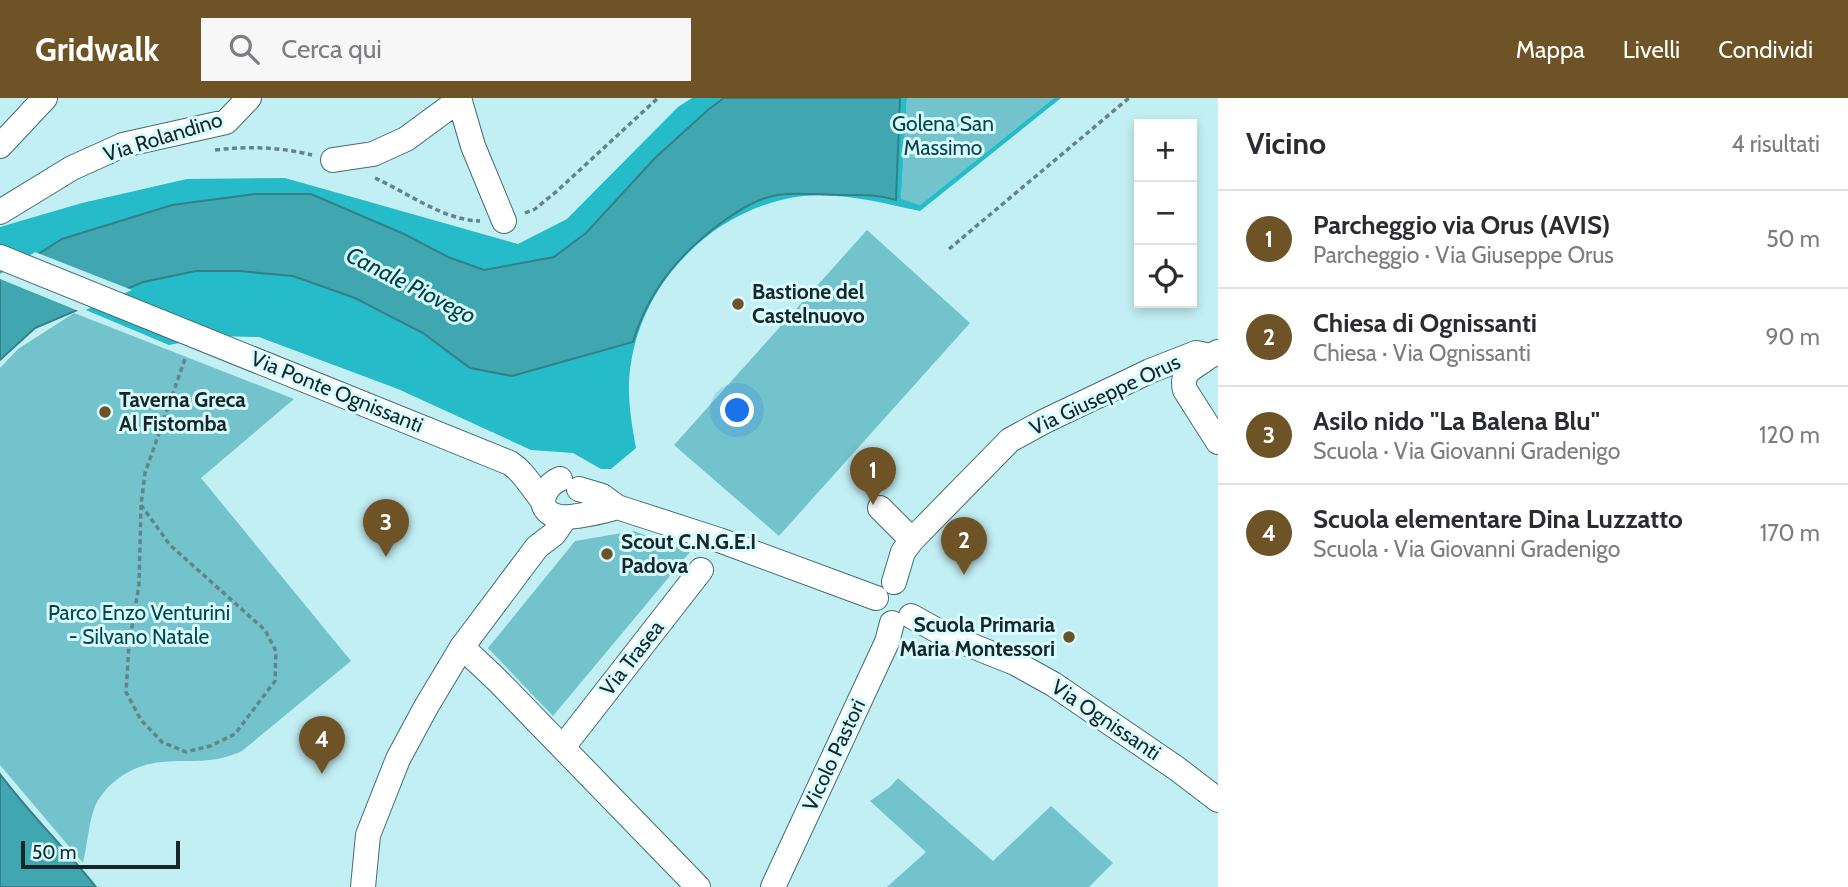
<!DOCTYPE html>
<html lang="it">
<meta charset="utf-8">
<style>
:root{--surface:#fff;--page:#f7f7f7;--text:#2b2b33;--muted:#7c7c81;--line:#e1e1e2;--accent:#6d5325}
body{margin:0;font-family:Cabin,sans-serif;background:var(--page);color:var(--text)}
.controls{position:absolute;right:21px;top:21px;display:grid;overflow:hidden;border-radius:0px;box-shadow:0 4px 10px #0003}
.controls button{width:63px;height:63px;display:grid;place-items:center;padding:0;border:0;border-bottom:2px solid var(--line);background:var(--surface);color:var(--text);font:35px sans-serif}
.scale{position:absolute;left:21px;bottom:18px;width:159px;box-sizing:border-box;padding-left:7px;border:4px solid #162729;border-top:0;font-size:19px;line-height:24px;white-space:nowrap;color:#162729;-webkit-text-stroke:5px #d7fbfe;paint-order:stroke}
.you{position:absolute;left:738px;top:313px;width:24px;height:24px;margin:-18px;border:5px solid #fff;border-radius:50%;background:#1a73e8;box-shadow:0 0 0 10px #1a73e833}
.badge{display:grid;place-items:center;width:46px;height:46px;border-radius:50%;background:var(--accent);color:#fff;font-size:23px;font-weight:700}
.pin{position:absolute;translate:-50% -58px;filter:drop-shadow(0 2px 4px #0008)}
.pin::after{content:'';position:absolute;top:37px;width:24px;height:21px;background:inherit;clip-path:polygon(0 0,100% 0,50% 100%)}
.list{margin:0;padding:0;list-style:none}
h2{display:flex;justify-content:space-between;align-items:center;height:91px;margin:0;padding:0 28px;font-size:30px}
h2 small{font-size:23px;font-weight:400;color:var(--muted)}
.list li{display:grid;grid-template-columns:46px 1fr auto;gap:21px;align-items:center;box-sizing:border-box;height:98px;padding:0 28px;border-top:2px solid var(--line)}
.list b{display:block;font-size:26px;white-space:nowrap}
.list p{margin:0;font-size:23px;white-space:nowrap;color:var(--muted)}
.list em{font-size:23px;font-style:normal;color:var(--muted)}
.icon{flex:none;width:38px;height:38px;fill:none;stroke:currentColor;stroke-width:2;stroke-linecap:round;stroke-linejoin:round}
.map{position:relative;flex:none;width:1218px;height:789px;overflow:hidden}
header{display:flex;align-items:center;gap:42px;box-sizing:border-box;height:98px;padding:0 35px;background:var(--accent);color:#fff}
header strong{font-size:33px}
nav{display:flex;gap:38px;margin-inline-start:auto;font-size:24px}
.search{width:490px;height:63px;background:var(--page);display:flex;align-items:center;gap:18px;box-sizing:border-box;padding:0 24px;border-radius:0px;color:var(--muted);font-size:26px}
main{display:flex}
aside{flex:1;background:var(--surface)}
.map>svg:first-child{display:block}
.green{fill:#73c3cc}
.forest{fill:#25bbc8}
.water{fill:#40a6b0;stroke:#338088;stroke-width:2}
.pier{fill:#c2eff4}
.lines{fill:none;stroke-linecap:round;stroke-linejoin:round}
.minor-casing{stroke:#436c71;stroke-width:26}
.path{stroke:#668487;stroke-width:3.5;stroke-dasharray:5 3.5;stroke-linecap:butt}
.minor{stroke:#fff;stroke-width:24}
.poi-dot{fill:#6d5325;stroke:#d7fbfe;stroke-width:2.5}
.labels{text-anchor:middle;stroke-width:6;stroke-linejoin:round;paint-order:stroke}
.park-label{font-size:21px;fill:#05464b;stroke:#d7fbfe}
.street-label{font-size:21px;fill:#162729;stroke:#d7fbfe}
.poi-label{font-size:21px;font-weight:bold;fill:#162729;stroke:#d7fbfe;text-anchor:start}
.water-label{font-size:23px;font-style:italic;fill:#004147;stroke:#d7fbfe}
</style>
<header>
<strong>Gridwalk</strong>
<div class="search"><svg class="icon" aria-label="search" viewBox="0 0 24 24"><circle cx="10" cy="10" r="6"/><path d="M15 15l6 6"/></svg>Cerca qui</div>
<nav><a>Mappa</a><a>Livelli</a><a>Condividi</a></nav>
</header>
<main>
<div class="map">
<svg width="1218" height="789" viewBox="0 0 1218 789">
<rect width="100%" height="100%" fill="#c2eff4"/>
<path class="green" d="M907,0H1054L920,107L901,102Z
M867,132L970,225L779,438L674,347Z
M74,215L294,301L201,380L351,563L242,653C211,667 193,661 162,664C135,666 109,682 96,706C89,721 87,749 83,765L0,667V270L18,251Z
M634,433L690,454L553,618L488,550L575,443Z
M898,680L993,763L1051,708L1113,765L1089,789H887L926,754L870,703L890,689Z"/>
<path class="forest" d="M692,0H724L709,11L655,60L586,135L554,159L483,172L448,159L404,136L311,96H255L172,107L62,141L0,180V129L82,105L187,81L285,80L518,146L567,121L678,9Z
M900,0H907L901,101L920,107L1054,0H1061L920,113C883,105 842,94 803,98C717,108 644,180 631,265C626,294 631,322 636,350L611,371H601L573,355L531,352L398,291L259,239L215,238L169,247L81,210L143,184L196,173H239L293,178L355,200L423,235L470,270L512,278L633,244C649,191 680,155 725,122C741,111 758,100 778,97C799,94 821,97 842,97C865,97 873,96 895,102Z"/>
<path class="water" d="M724,0H900L896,102C873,96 865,97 843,97C821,97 799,94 778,97C758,100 741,111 725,122C681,154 649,191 633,244L512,278L470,270L423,235L355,200L293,178L239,173H196L143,184L35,230L0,262V180L62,141L172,107L255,96H311L404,136L448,159L484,172L554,159L586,135L655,60L709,11Z
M0,676C30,716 65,750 96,789H0Z"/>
<path class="pier" d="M35,154L132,192L81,214L0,181V176Z"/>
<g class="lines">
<defs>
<path id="minor" d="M459,0L473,48L504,123
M0,48L45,0
M333,62L373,56L406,41L459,2
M0,114L72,70L123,47L226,24L249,0
M0,159L510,365C524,374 532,390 543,403
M1208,259C1195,270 1180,272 1185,292L1218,344
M560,381C544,387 534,411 556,418C566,422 606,413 617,409
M579,391L602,398L617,409L719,442L876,500
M880,410L912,442
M894,484L903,454L912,442L1010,342L1045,323L1150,273L1196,255L1210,258L1218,254
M911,518L945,537L1015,565L1053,586L1176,670L1218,702
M462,549L497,582L698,789
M563,649L701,472
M363,789L368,737L398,661L426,609L462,549L537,449L554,436L565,420
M773,789L887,544L892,525"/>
</defs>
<use href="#minor" class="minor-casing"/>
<path class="path" d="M215,52C249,48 279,49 312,57
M375,80C408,95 443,122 480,123
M525,115L535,111L557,93L658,0
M949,151L1129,0
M141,407L170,447L265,532L276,553L275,583L235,636L210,648L186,654L162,644L141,622L126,594L129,547L139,487L141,407L145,375L186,258"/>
<use href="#minor" class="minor"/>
</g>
<g class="poi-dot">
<circle cx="738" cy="206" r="7"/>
<circle cx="105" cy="314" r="7"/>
<circle cx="607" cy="456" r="7"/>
<circle cx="1069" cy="539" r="7"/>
</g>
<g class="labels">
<g class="park-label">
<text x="943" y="33">Golena San<tspan x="943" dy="24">Massimo</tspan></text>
<text x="139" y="522">Parco Enzo Venturini<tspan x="139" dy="24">- Silvano Natale</tspan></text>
</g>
<g class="street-label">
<text transform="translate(163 39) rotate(-17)" y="7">Via Rolandino</text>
<text transform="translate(337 294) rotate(22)" y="7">Via Ponte Ognissanti</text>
<text transform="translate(1105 297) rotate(-25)" y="7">Via Giuseppe Orus</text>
<text transform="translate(632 560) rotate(-52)" y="7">Via Trasea</text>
<text transform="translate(1106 622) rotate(34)" y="7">Via Ognissanti</text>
<text transform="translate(834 657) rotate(-65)" y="7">Vicolo Pastori</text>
</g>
<g class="poi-label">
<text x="752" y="201">Bastione del<tspan x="752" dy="24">Castelnuovo</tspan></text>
<text x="119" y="309">Taverna Greca<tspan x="119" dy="24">Al Fistomba</tspan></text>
<text x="621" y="451">Scout C.N.G.E.I<tspan x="621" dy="24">Padova</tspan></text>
<text x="1055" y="534" text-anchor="end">Scuola Primaria<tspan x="1055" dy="24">Maria Montessori</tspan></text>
</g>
<g class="water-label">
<text transform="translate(411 187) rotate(27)" y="8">Canale Piovego</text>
</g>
</g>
</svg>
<div class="controls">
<button>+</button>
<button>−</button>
<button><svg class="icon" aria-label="locate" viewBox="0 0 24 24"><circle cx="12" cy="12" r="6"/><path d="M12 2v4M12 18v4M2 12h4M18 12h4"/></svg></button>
</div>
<div class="scale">50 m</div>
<div class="you"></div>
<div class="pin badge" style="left:873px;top:407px">1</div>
<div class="pin badge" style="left:964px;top:477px">2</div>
<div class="pin badge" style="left:386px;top:459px">3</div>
<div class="pin badge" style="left:322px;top:676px">4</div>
</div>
<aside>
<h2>Vicino<small>4 risultati</small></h2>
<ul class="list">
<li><span class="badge">1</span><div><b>Parcheggio via Orus (AVIS)</b><p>Parcheggio · Via Giuseppe Orus</p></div><em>50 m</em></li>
<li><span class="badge">2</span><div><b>Chiesa di Ognissanti</b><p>Chiesa · Via Ognissanti</p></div><em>90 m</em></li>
<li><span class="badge">3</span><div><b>Asilo nido &quot;La Balena Blu&quot;</b><p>Scuola · Via Giovanni Gradenigo</p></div><em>120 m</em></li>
<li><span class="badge">4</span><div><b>Scuola elementare Dina Luzzatto</b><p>Scuola · Via Giovanni Gradenigo</p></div><em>170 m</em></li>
</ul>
</aside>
</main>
